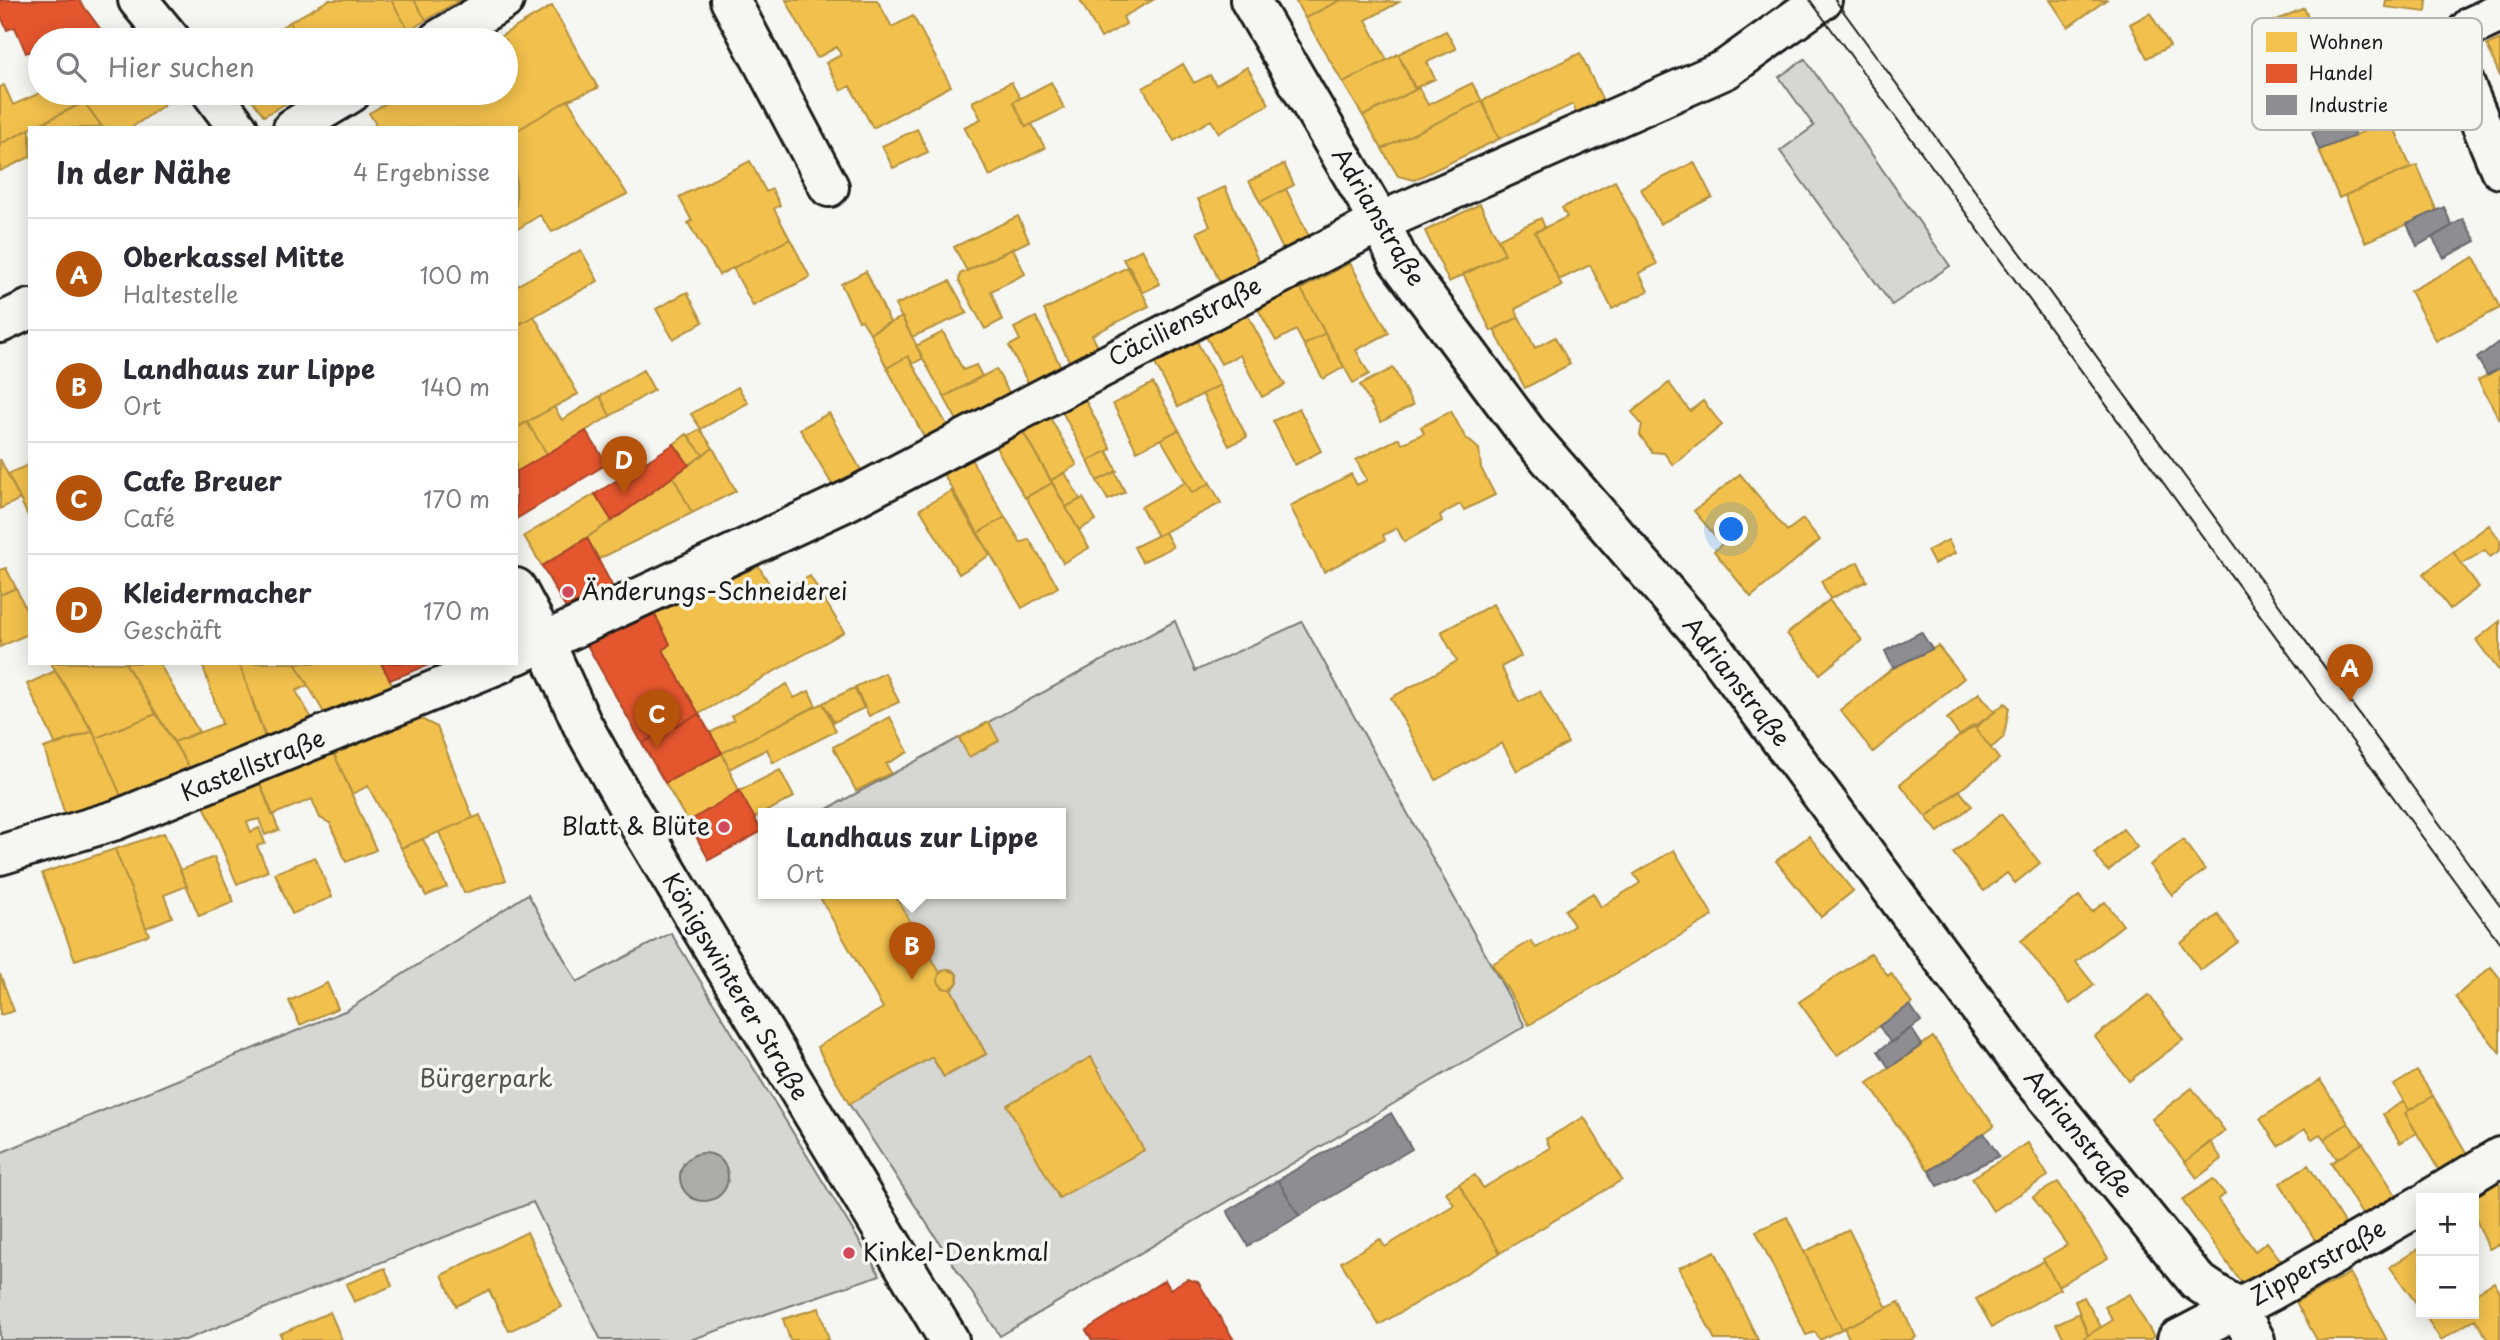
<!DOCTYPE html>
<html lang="de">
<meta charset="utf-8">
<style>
:root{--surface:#fff;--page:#f7f7f7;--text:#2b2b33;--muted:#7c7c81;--line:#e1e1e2;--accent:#b45309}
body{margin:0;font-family:"Playpen Sans",sans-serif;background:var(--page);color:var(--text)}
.controls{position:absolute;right:21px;bottom:21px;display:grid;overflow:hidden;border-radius:0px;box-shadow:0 4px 18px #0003}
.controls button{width:63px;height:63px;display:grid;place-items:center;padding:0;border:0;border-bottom:2px solid var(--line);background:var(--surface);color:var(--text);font:35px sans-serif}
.you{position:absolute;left:1732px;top:530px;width:24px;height:24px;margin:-18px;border:5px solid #fff;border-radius:50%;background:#1a73e8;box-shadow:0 0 0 10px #1a73e833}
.badge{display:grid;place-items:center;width:46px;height:46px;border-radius:50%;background:var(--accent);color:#fff;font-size:23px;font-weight:700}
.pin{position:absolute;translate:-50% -58px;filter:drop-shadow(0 2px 4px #0008)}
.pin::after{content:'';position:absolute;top:37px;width:24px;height:21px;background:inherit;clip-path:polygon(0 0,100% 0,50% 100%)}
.popup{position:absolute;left:758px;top:808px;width:308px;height:91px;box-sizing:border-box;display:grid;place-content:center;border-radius:0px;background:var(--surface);filter:drop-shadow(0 2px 5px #0005);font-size:23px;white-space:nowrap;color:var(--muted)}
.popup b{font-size:26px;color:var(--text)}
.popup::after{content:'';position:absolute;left:50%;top:100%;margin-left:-14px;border:14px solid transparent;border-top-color:var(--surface)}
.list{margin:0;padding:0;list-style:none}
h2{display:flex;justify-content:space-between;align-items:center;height:91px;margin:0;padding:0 28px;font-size:30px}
h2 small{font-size:23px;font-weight:400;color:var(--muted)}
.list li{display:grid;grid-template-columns:46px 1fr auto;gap:21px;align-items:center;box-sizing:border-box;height:112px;padding:0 28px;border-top:2px solid var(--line)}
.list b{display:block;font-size:26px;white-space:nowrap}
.list p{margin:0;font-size:23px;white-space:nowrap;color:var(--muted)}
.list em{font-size:23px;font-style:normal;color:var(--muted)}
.icon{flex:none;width:38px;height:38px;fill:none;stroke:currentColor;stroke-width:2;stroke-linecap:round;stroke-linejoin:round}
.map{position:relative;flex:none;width:2500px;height:1340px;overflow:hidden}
.search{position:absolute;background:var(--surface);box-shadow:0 4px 18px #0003;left:28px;top:28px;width:490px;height:77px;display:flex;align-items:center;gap:18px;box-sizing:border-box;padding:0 24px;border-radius:38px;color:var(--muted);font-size:26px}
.panel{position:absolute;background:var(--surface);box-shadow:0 4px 18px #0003;left:28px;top:126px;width:490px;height:539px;border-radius:0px}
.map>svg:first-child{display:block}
.green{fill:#d6d6d2;stroke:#797977;stroke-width:2}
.water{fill:#acaca9;stroke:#727271;stroke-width:2}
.homes{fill:#f2c14e;stroke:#b2903f;stroke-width:2}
.shops{fill:#e4572e;stroke:#a84529;stroke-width:2}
.industry{fill:#8d8d92;stroke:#6b6b6f;stroke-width:2}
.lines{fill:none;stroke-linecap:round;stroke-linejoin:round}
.street-casing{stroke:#1c1c1c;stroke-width:44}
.secondary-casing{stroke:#1c1c1c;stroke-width:44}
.street{stroke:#f6f6f2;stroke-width:38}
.secondary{stroke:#f6f6f2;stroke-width:38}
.tram{stroke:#1c1c1c;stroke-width:2}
.poi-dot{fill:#d1495b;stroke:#f6f6f2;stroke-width:2.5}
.labels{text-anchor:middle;stroke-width:7;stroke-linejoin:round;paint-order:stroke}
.street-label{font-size:24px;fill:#1c1c1c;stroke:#f6f6f2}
.poi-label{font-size:24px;fill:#1c1c1c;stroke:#f6f6f2;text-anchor:start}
.park-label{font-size:24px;fill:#545453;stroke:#f6f6f2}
.key{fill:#f6f6f2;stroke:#b5b5b2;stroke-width:2}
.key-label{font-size:19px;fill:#1c1c1c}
</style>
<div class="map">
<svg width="2500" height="1340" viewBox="0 0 2500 1340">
<rect width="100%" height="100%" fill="#f6f6f2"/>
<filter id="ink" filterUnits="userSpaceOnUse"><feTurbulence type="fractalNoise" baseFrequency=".0143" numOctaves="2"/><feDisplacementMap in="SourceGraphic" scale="14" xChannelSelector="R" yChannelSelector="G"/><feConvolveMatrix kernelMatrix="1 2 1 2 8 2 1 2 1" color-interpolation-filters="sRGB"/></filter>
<g filter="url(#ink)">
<path class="green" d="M1805,59L1950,266L1892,305L1780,151L1814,126L1779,77Z
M1175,621L1195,671L1302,622L1525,1026L1000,1336L849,1104L932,1057L944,1077L986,1054L951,989L958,982L956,973L947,969L940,973L894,894H1061V814H818Z
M528,894L577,982L671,933L880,1275L690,1340H601L533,1202L185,1340H0V1153L347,1010Z"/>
<path class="water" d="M680 1177a24 24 0 1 1 48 0a24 24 0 1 1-48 0Z"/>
<path class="homes" d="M329,0H391L409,31L393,40H300L290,22Z
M391,0H414L426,20L409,31Z
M414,0H460L426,20Z
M786,0H877L892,27L913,16L951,86L873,128L850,86L841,91L826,63L841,55L837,47L817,58Z
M1080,0H1153L1123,17L1126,24L1101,38Z
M1295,0H1341L1305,18Z
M1341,0L1399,2L1366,20L1387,60L1343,83L1305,18Z
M2050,0H2106L2068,27Z
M2386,0H2427L2426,12L2385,7Z
M552,6L598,88L568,100L516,131V128H371L376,124L369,113L405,93H506V40H494Z
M2304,8L2320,44L2280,61L2265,25Z
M2150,13L2170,46L2147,58L2130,24Z
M290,22L300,40H260Z
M1446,31L1456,49L1427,62L1435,79L1415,88L1398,54Z
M2347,32L2371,86L2322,107L2310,80L2292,88L2280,61Z
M2500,39V76L2487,45Z
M1580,53L1607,109L1581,123L1573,104L1499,139L1482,101Z
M1398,54L1415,90L1363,116L1343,83Z
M1183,64L1194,83L1210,75L1216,85L1247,67L1269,104L1219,133L1211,120L1174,141L1143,88Z
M1011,82L1020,98L1013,102L1026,127L1032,124L1045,148L990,176L964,127L981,119L972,102Z
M1051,82L1064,108L1026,127L1013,102Z
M1472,83L1482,101L1382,149L1363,116L1419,88L1428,105Z
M4,85L13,105L40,93H77L84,102L0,144V87Z
M99,93H155L164,105L131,128H103L84,102Z
M247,93H304L264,116Z
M568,100L627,194L552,232L540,215L516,230V131Z
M1482,101L1499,139L1414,180L1398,176L1382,149Z
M84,102L101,125L95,128H33Z
M2391,120L2411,168L2339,198L2319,150Z
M30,129V157L0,171V144Z
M917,129L928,152L893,168L882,146Z
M750,161L766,192L772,189L780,205L774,209L790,239L719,275L688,223L692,221L679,197Z
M1694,162L1712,197L1660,224L1641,189Z
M1284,164L1294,185L1260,202L1249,181Z
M2417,165L2437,212L2365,242L2345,195Z
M1615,181L1657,264L1639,273L1648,291L1612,309L1590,265L1559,280L1535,232L1567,217L1562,208Z
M1225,187L1261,267L1221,285L1197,232L1210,226L1198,199Z
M1286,189L1312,243L1286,256L1260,202Z
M1480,204L1505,254L1449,282L1425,231Z
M1018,216L1029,241L967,271L954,247Z
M1541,218L1545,228L1535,232L1562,286L1515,309L1519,317L1491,331L1463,274L1505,254L1498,239Z
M790,239L810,277L753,306L733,268Z
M1013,248L1025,274L991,291L1002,320L985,329L959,281L960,274Z
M1142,249L1160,284L1142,293L1123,259Z
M581,250L598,281L516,326V286Z
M2474,257L2500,308L2436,341L2410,291Z
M1350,263L1389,333L1356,350L1369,374L1353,383L1301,289Z
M1129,266L1149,306L1092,335L1101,353L1072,367L1044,310Z
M866,271L890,322L870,333L862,320L859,321L841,284Z
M950,281L967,313L912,337L895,305Z
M1297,281L1325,333L1304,345L1296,330L1276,341L1255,304Z
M687,292L703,322L673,339L656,309Z
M1246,312L1285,385L1262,397L1240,355L1221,364L1204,333Z
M534,316L578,394L516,428V326Z
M902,317L923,358L913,364L908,356L887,368L870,333Z
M1036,317L1061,367L1028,383L1009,346L1020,340L1014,328Z
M1519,317L1535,348L1555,337L1570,364L1525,388L1494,330Z
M943,332L963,370L976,365L982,376L944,397L916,346Z
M1325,333L1344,367L1323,379L1304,345Z
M1195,338L1220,385L1178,407L1153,360Z
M908,356L951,432L928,444L887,368Z
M1393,368L1413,405L1381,422L1360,385Z
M2500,368V420L2478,380Z
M996,369L1012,398L960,426L944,397Z
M643,370L654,390L610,416L600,396Z
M1153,383L1179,430L1137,451L1113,404Z
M1669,383L1690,411L1703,401L1722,425L1673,465L1664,453L1652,452L1640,435L1642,425L1632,412Z
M1220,385L1247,437L1229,446L1202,394Z
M738,387L748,403L701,429L691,414Z
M1080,390L1111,449L1088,461L1057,402Z
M600,396L610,416L547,454L527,422L554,407L562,420Z
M1299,408L1321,451L1295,465L1273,421Z
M1045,409L1077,465L1051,480L1018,423Z
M1451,411L1465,437L1479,449L1481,468L1495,495L1464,510L1460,504L1440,515L1442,521L1404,542L1397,528L1383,535L1385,540L1324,572L1290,506L1351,474L1357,485L1367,480L1356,460L1399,438L1402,444L1424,433L1421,427Z
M829,413L866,479L838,495L800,429Z
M527,422L547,454L516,472V428Z
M1018,423L1052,483L1025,498L990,437Z
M700,429L713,448L703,455L688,436Z
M1179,430L1210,483L1192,493L1161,439Z
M687,434L703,455L689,465L674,444Z
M713,448L736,491L692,513L673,476Z
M965,449L1005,517L978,533L938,465Z
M1107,451L1117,471L1097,481L1088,461Z
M0,459L20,499L0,509Z
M30,464V520L8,474Z
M1115,472L1125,492L1108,500L1097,481Z
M1065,473L1080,499L1066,507L1051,480Z
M1740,474L1787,531L1803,519L1820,540L1751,597L1714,551L1722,544L1694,511Z
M673,476L692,513L599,559L587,538Z
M1186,482L1192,493L1210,483L1221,503L1157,536L1141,507Z
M1052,483L1089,548L1063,563L1026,497Z
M951,491L990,555L959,574L920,509Z
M595,494L612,521L542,566L524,536Z
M1083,498L1096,520L1079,530L1066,507Z
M1005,517L1021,543L1029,539L1058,587L1022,608L978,533Z
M2489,525L2500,540V550L2490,557L2485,550L2462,564L2453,552Z
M1165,532L1173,547L1142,562L1134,547Z
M1948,540L1955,553L1934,564L1927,551Z
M2453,552L2479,587L2450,609L2423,574Z
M753,557L776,595L810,576L844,632L699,714L663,650L670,644L652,609Z
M1858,562L1867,581L1830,599L1821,581Z
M6,568L16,588L0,595V570Z
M16,588L30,618V633L0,647V595Z
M1829,600L1862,640L1820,674L1787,634Z
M1493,604L1521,656L1501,667L1519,702L1540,691L1568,743L1517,771L1502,743L1436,780L1391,698L1457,661L1441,632Z
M2500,621V672L2476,640Z
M1938,646L1964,678L1873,752L1840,710L1893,668Z
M51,663H125L156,714L96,738Z
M125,663H159L199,732L174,742Z
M202,663H239L270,749L194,775L174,742L222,724Z
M239,663H295L308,685L296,691L315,724L266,741Z
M295,663H381L395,690L330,723Z
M55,671L93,731L56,745L27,684Z
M885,673L899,702L869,716L855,687Z
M787,684L794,698L809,691L816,706L722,753L710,733L734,720L731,716Z
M854,688L864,708L834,722L823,703Z
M1979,693L1995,712L1960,736L1947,719Z
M823,703L836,731L773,763L767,749L729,769L722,753Z
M2005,703L2009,707L2004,737L1991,748L1975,728Z
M156,714L194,775L124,803L96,738Z
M890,717L908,752L886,764L891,773L856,791L833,747Z
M419,718L437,727L473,818L401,848L368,786L352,794L332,749Z
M989,722L999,741L969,757L959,738Z
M1973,725L1999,759L1926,817L1900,784Z
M93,731L124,803L67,821L44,748Z
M332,749L376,850L346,862L330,823L320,818L312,799L272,815L257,776Z
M722,753L739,791L688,822L665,783Z
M780,770L794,797L754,818L739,791Z
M257,776L279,830L265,835L259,819L247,822L251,832L259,828L265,843L257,846L268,871L237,884L200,796Z
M1959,790L1972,806L1938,832L1926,817Z
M2001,814L2040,863L2015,883L2007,873L1984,891L1953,853Z
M480,815L506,880L464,893L439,832Z
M2123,829L2137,847L2108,871L2094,853Z
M164,833L187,886L164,895L172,917L146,928L115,849Z
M1809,836L1853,891L1821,917L1776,861Z
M423,839L447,887L426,896L401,848Z
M2183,840L2205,870L2172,895L2150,865Z
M115,849L149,935L75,960L42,873Z
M1674,850L1713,916L1529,1025L1492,964L1531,941L1536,948L1574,926L1565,910L1593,893L1601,907L1640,883L1634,874Z
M214,857L234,902L199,916L180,870Z
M315,857L332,897L292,914L275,873Z
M818,894H894L940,973L946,969L956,973L958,982L951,989L986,1054L944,1077L932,1057L849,1104L817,1047L883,1008Z
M2079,896L2092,912L2105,902L2123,925L2076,962L2094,985L2070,1004L2021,941Z
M2218,915L2238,942L2200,970L2181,943Z
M1871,953L1888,976L1891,973L1912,1004L1837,1055L1799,1002Z
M2491,967L2500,978V1053L2455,997Z
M938 979a10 10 0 1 1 20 0a10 10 0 1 1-20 0Z
M0,974L14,1011L0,1015Z
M327,983L338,1008L300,1025L289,1001Z
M2149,995L2183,1040L2129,1081L2095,1037Z
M1933,1037L1994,1126L1929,1171L1868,1083Z
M1091,1057L1144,1150L1059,1198L1007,1105Z
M2417,1071L2433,1096L2409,1110L2394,1085Z
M2320,1080L2348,1123L2324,1139L2320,1134L2312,1139L2305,1129L2278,1146L2260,1119Z
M2192,1088L2225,1131L2185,1162L2152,1119Z
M2433,1096L2470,1159L2441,1174L2405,1113Z
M2404,1101L2409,1110L2405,1113L2417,1133L2400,1143L2383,1114Z
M1584,1117L1622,1180L1500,1253L1459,1184L1475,1175L1483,1188L1550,1148L1546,1139Z
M2348,1123L2363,1143L2337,1159L2324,1139Z
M2210,1142L2222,1159L2197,1178L2185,1162Z
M2028,1143L2048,1176L1993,1211L1972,1178Z
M2363,1143L2397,1197L2363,1216L2331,1163Z
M2308,1165L2346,1226L2317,1243L2280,1183Z
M2213,1179L2225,1194L2218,1200L2255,1251L2267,1242L2282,1262L2243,1285L2182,1200Z
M2500,1180V1244L2489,1249L2474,1215V1198L2465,1196Z
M2058,1182L2108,1258L2058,1286L2043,1259L2067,1245L2033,1197Z
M1459,1184L1500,1253L1379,1325L1341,1262L1380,1239L1385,1247L1454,1205L1446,1192Z
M1787,1217L1842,1329L1820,1340L1815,1332L1806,1335L1756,1231Z
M1849,1230L1887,1308L1842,1329L1804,1252Z
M527,1232L562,1307L509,1331L489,1290L456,1306L442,1275Z
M2421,1247V1310L2390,1267Z
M1715,1251L1758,1340H1715L1679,1268Z
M2044,1261L2060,1289L1992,1327L1976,1299Z
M385,1268L392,1286L354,1302L346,1284Z
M2350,1273L2387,1340H2317L2296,1302Z
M2494,1282L2500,1292V1340H2488L2475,1319L2441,1340L2424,1314H2474V1294Z
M2129,1294L2154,1337L2149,1340H2080L2113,1320L2105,1307Z
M2084,1297L2101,1327L2088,1335L2075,1301Z
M1899,1302L1916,1337L1910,1340H1850L1844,1328Z
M819,1308L829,1340H790L783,1319Z
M330,1312L342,1340H283L280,1334Z
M2079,1313L2088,1335L2080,1340H2065L2056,1324Z"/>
<path class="shops" d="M0,0H79L104,34L95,40H40V58L36,49L26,53L15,27L7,30L0,14Z
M110,30L117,40H95Z
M77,93H99L84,102Z
M586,431L607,464L516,519V472Z
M674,444L689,465L612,521L595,494Z
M587,538L617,595L570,616L542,566Z
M652,609L670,644L663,650L699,714L642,743L582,636Z
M381,663H434L390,680Z
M699,714L722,753L665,783L642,743Z
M739,791L762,831L709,860L688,822Z
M1187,1279L1198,1282L1234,1340H1092L1086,1330L1165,1280L1170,1289Z"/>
<path class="industry" d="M2348,118L2355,136L2319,150L2312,132Z
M2444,207L2452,226L2417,246L2407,224Z
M2463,219L2476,241L2444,258L2432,237Z
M2500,341V368L2487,375L2477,358Z
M1921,632L1932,649L1893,668L1885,651Z
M1910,1005L1921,1021L1891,1043L1879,1026Z
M1911,1028L1922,1045L1889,1068L1878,1051Z
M1391,1113L1412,1149L1299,1216L1278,1180Z
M1984,1133L1999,1156L1938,1186L1929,1171Z
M1278,1180L1299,1216L1248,1246L1227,1211Z"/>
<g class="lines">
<defs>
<path id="street" d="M730,0L829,187
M1250,0L1380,222L1398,260L1528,434L1707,640L2027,1072L2197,1281L2237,1308L2255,1340
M2500,13L2472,26L2457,42L2459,71L2500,169
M438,40L504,0
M293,128L351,93
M0,323L30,309
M516,655L847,501L1380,222L1726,69L1822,0
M0,855L116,820L501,663
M2432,1198L2500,1157
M2177,1340L2269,1292L2421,1205"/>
<path id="secondary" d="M138,0L171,40
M212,93L238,128
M516,588L544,640L582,724L626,803L949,1340"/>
</defs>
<use href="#street" class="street-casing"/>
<use href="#secondary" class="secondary-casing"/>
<use href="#street" class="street"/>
<use href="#secondary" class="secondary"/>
<path class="tram" d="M1810,0L2500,943
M1835,0L2500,906"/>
</g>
</g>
<g class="poi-dot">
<circle cx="568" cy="592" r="7"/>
<circle cx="724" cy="827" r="7"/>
<circle cx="849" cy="1253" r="7"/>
</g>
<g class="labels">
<g class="street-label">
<text transform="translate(1378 217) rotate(59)" y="8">Adrianstraße</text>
<text transform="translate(1185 322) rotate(-27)" y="8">Cäcilienstraße</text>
<text transform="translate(1736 682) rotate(52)" y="8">Adrianstraße</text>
<text transform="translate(253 766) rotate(-22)" y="8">Kastellstraße</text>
<text transform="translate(735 987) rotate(59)" y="8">Königswinterer Straße</text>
<text transform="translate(2078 1134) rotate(51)" y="8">Adrianstraße</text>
<text transform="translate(2318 1263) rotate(-29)" y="8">Zipperstraße</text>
</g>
<g class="poi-label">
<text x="582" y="600">Änderungs-Schneiderei</text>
<text x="710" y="835" text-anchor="end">Blatt &amp; Blüte</text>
<text x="863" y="1261">Kinkel-Denkmal</text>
</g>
<g class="park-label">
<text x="486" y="1087">Bürgerpark</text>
</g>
</g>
<rect x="2252" y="18" width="230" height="112" rx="10" class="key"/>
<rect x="2266" y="32" width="31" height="20" fill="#f2c14e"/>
<rect x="2266" y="64" width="31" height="19" fill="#e4572e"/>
<rect x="2266" y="95" width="31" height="20" fill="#8d8d92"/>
<g class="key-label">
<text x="2309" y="49">Wohnen</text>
<text x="2309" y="80">Handel</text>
<text x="2309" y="112">Industrie</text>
</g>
</svg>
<div class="controls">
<button>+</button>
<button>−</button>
</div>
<div class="you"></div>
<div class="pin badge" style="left:2350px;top:702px">A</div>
<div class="pin badge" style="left:912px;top:980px">B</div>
<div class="popup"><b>Landhaus zur Lippe</b>Ort</div>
<div class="pin badge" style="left:657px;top:748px">C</div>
<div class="pin badge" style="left:624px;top:494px">D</div>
<div class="search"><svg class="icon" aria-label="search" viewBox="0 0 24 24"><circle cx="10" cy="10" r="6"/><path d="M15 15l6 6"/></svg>Hier suchen</div>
<section class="panel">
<h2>In der Nähe<small>4 Ergebnisse</small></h2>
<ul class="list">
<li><span class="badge">A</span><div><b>Oberkassel Mitte</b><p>Haltestelle</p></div><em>100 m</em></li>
<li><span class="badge">B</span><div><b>Landhaus zur Lippe</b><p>Ort</p></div><em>140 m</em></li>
<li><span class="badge">C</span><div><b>Cafe Breuer</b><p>Café</p></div><em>170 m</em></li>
<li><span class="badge">D</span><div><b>Kleidermacher</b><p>Geschäft</p></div><em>170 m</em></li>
</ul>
</section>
</div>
